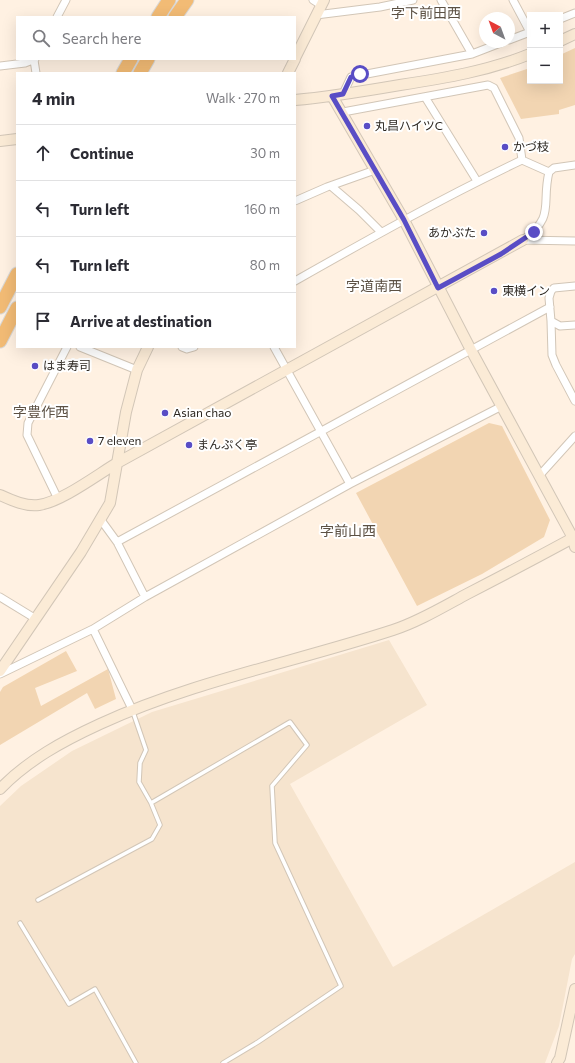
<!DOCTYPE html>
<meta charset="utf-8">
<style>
:root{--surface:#fff;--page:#f7f7f7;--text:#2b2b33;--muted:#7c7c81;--line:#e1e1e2}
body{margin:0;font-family:Commissioner,"Noto Sans JP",sans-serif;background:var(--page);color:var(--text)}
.controls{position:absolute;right:12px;top:12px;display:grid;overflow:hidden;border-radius:0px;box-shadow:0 4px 16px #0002}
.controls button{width:36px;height:36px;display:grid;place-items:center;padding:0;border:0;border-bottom:1px solid var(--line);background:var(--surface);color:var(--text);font:20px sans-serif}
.compass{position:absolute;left:479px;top:12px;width:36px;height:36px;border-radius:50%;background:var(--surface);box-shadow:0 4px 16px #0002;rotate:319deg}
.stop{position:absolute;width:12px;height:12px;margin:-9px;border:3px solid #594dc5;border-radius:50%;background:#fff}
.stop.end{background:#594dc5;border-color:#fff;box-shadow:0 1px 4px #0008}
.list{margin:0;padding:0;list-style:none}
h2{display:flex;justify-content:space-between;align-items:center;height:52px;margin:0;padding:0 16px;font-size:17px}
h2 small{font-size:13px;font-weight:400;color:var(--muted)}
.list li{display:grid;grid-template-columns:26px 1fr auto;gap:12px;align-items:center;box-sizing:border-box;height:56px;padding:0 16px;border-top:1px solid var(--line)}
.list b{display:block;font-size:15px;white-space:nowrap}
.list em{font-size:13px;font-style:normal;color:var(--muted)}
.icon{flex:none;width:22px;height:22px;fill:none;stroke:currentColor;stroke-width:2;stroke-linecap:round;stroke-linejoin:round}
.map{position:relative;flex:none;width:575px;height:1063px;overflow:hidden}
.search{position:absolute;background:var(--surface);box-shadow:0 4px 16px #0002;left:16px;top:16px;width:280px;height:44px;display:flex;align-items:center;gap:10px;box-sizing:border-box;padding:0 14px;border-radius:0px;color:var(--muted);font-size:15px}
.panel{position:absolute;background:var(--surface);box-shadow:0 4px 16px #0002;left:16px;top:72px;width:280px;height:276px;border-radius:0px}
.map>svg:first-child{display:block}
.built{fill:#f6e4ce}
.green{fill:#f2d5b2}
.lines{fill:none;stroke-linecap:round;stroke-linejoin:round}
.lane-casing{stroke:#d2c6b7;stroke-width:5.5}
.street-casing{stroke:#d2c6b7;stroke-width:9}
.secondary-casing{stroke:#d2c6b7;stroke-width:12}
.highway-casing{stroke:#d9d8d7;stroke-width:15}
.lane{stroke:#fff;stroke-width:3.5}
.street{stroke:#fff;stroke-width:7}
.secondary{stroke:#fbebd6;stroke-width:10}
.highway{stroke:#f2bb75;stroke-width:13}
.route{stroke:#594dc5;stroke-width:5}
.poi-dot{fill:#594dc5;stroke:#fff;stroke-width:1.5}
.labels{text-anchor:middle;stroke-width:4;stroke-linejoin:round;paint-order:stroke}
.poi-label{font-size:12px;fill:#2c2721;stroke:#fff;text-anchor:start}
.quarter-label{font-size:14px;fill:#5c5144;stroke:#fff}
</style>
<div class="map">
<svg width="575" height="1063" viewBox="0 0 575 1063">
<rect width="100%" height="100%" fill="#fff1e2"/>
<path class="built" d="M389,640L427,705L290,784L393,967L575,862V954L572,959L559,1026L545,1063H0V806L21,786L72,751L152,712Z"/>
<path class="green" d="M575,48V105L559,110V114L521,119L500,78L530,68V81H560V55Z
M489,423L502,426L550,520L544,537L482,574L417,606L356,493Z
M66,651L77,671L35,688L41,706L108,669L116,699L95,709L87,693L0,745V692L3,687Z"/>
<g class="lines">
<defs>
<path id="lane" d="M151,803L290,722L307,745L272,786L275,843L341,986L258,1042L223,1063
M38,900L152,839L160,825L151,803L139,782L140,763L146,750L133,712
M20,923L69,1004L95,989L136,1063"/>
<path id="street" d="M313,0L321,5
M441,0L472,54
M513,0L530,32
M316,15L380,7L413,0
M57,17L66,0
M560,19L575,13
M509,40L530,32
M34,60L36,73
M0,66L25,63L35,59
M343,94L351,77L472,54L503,42
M425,97L477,181
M343,112L488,85L494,88L519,138L522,160
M331,186L359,210L381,232
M295,201L327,187L375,170
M523,240C556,216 541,205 549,172L554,168L575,165
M523,240L575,241
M295,281C369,239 444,197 522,160L549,172
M575,286L554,288L551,291L549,298L551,321L560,326L575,325
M551,321L552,355L556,365L575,401
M80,347L137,370
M182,347L187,349L194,347
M274,347L350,484
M539,476L575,436
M58,499L27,435L28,423L67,347
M101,520L117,542L145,597
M117,542L550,307
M0,597L36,619
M93,629L132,709
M0,674L93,629L145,597L350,484L502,406"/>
<path id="secondary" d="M560,41L575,34
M295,58L324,0
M288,73L295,59
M332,96L404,220L471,350L573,538L575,547
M295,100C330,97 365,91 400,85C445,78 488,71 530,54
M0,141L17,139
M0,495C11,500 26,507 39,505C61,502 97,475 117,463L523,240
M0,671L81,552L110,503L126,412L137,370L148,347
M0,789C28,760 63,741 100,724C194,681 295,662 393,630C418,622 443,607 467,594C502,576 538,557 573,538
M557,1063L560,1058L575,989"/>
<path id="highway" d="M158,17L169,0
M175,17L187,0
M123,73L131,59
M140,73L148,59
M0,307L17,274
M0,341L17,308"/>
</defs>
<use href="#lane" class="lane-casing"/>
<use href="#street" class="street-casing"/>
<use href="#secondary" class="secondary-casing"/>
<use href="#highway" class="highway-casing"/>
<use href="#lane" class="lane"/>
<use href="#street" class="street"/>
<use href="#secondary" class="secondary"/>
<use href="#highway" class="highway"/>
</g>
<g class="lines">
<path class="route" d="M360,74L351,77L343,94L332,96L404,220L438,288L501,254L534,232"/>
</g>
<g class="poi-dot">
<circle cx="367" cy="126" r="4"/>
<circle cx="505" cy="147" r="4"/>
<circle cx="484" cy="233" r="4"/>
<circle cx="494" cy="291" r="4"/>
<circle cx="35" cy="366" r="4"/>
<circle cx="165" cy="413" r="4"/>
<circle cx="90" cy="441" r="4"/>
<circle cx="189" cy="445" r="4"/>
</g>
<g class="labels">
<g class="poi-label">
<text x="375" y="130">丸昌ハイツC</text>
<text x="513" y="151">かづ枝</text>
<text x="476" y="237" text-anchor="end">あかぶた</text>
<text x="502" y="295">東横イン</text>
<text x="43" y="370">はま寿司</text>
<text x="173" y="417">Asian chao</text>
<text x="98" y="445">7 eleven</text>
<text x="197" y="449">まんぷく亭</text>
</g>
<g class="quarter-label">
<text x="426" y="18">字下前田西</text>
<text x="374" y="291">字道南西</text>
<text x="41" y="417">字豊作西</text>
<text x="348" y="536">字前山西</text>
</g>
</g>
</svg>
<div class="controls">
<button>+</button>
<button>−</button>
</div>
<svg class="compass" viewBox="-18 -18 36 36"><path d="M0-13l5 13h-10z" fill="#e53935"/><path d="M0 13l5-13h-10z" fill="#7c7c81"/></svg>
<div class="stop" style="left:360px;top:74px"></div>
<div class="stop end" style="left:534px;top:232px"></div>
<div class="search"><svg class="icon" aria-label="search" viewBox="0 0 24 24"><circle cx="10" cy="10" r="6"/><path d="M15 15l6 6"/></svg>Search here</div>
<section class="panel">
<h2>4 min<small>Walk · 270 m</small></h2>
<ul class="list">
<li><svg class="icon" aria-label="ahead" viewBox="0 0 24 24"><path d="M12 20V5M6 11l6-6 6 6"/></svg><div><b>Continue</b></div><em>30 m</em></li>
<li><svg class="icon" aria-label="left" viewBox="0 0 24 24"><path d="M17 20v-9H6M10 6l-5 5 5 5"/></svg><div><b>Turn left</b></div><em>160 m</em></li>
<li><svg class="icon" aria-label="left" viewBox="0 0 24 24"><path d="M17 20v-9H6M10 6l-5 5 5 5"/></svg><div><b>Turn left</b></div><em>80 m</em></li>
<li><svg class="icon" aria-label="arrive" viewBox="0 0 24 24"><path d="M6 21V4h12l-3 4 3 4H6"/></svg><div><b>Arrive at destination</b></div></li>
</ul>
</section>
</div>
